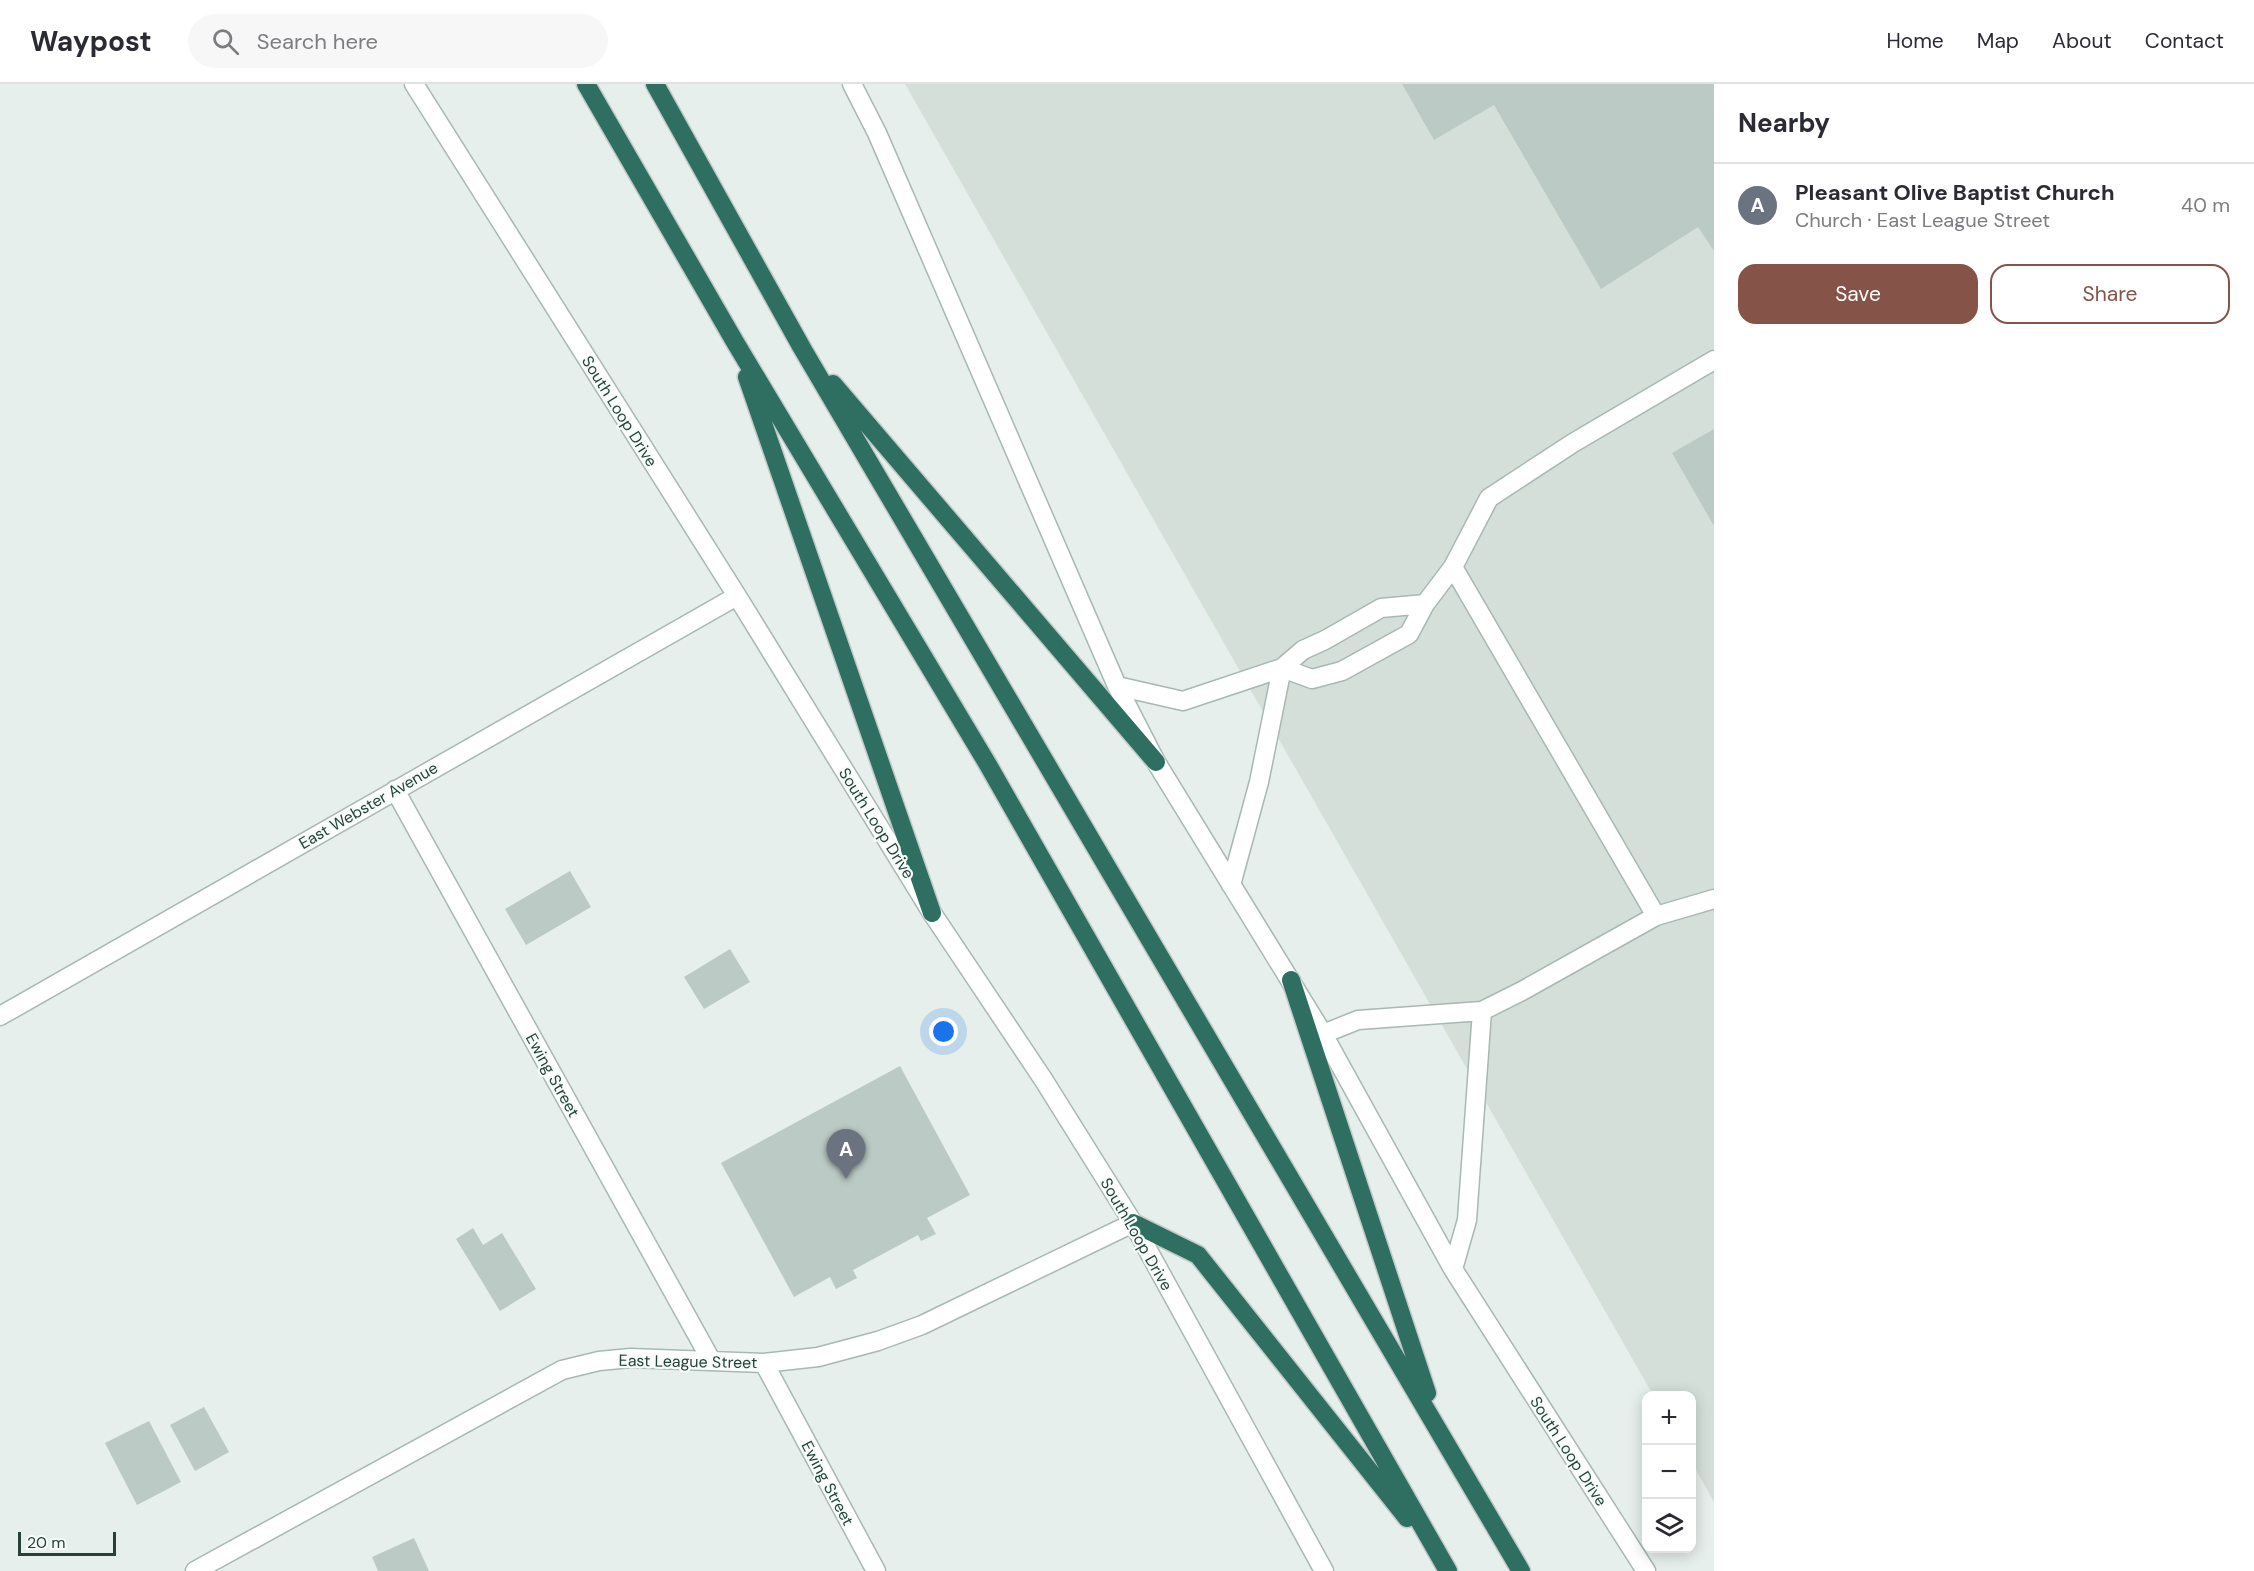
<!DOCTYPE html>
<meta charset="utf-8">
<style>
:root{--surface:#fff;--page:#f7f7f7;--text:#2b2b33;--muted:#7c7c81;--line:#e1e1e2;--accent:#855347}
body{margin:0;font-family:"DM Sans",sans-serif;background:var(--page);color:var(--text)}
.controls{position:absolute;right:18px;bottom:18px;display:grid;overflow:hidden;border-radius:12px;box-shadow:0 3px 15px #0003}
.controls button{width:54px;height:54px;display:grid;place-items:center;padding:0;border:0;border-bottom:2px solid var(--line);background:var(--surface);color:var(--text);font:30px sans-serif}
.scale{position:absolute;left:18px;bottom:15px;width:98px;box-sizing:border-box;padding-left:6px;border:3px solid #24423a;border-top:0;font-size:16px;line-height:21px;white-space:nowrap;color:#24423a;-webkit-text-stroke:4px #f7fbf9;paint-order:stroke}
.you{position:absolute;left:944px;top:948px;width:21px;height:21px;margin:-15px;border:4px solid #fff;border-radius:50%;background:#1a73e8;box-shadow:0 0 0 9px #1a73e833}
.badge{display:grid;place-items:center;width:39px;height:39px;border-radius:50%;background:var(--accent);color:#fff;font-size:20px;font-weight:700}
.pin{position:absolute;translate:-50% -50px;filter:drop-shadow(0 2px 3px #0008)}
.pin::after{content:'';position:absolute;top:32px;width:21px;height:18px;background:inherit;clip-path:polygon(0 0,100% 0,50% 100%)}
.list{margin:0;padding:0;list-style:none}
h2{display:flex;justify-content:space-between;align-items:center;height:78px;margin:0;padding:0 24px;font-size:26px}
h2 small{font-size:20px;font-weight:400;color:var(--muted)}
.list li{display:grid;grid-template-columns:39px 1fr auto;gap:18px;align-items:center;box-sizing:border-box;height:84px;padding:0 24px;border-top:2px solid var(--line)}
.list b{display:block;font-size:22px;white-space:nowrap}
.list p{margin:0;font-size:20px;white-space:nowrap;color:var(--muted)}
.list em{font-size:20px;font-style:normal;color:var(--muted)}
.actions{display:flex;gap:12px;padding:18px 24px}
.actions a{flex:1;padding:14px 0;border:2px solid var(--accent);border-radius:18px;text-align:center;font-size:21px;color:var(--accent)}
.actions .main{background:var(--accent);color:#fff}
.icon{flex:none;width:33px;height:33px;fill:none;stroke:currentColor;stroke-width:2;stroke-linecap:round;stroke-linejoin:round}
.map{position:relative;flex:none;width:1714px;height:1487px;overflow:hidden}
header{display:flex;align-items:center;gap:36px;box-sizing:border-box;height:84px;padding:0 30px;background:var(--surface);border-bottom:2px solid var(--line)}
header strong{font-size:28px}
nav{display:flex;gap:33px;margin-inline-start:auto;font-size:21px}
.search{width:420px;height:54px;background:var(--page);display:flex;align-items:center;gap:15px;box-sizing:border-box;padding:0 21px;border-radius:33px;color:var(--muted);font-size:22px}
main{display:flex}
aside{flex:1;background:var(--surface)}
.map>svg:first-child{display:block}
.built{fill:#d4dfda}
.building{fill:#bbcac4}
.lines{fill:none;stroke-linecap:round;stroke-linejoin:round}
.minor-casing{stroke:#a8b8b2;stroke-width:21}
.highway-casing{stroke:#c2cac8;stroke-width:21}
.minor{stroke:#fff;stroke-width:18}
.highway{stroke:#2f6f62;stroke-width:18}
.labels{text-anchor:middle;stroke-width:4.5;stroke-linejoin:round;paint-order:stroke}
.street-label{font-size:16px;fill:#24423a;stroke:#f7fbf9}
</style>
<header>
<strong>Waypost</strong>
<div class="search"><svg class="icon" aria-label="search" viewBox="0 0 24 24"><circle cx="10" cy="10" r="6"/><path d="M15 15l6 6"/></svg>Search here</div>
<nav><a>Home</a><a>Map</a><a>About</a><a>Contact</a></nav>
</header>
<main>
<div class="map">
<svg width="1714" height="1487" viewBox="0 0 1714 1487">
<rect width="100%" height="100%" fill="#e6efeb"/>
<path class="built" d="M905,0H1714V1418L1692,1379V1312L1653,1311Z"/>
<path class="building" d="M1402,0H1714V167L1698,143L1601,205L1494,21L1434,56Z
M1714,345V442L1672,369Z
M570,787L591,823L526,861L505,825Z
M730,865L750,898L704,925L684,893Z
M900,982L970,1111L927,1134L936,1150L921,1157L918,1151L853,1186L857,1194L836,1205L830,1193L794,1213L721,1079Z
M473,1144L483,1161L502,1149L536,1205L500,1227L456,1155Z
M204,1323L229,1368L195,1387L170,1341Z
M149,1337L181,1398L137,1421L105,1359Z
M414,1454L429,1487H378L372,1473Z"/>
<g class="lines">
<defs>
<path id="minor" d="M414,0L737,512L932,829L1043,995L1133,1139L1324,1487
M852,0L877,49L1117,602L1156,678L1323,950L1453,1185L1646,1487
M1453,483L1489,414L1573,359L1714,276
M1425,520L1453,483L1656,832
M1117,602L1183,617L1282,584L1303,566L1325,556L1381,524L1425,520L1409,550L1342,587L1312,595L1282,584
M395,706L711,1276
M1231,801L1259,698L1282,584
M0,932L737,512
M1323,950L1358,936L1482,927
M1453,1185L1467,1136L1482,927L1522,907L1656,832L1714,815
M764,1279L876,1487
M195,1487L562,1286L599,1277L631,1274L764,1279L818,1273L878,1257L922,1241L1133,1139"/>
<path id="highway" d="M586,0L735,258L987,679L1448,1487
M655,0L802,264L1521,1487
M747,293L932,829
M833,300L1156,678
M1291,896L1427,1309
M1133,1139L1198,1171L1407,1434"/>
</defs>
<use href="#minor" class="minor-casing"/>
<use href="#highway" class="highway-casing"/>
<use href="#minor" class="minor"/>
<use href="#highway" class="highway"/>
</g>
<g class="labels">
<g class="street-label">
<text transform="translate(620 327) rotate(58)" y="6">South Loop Drive</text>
<text transform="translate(368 721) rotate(-30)" y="6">East Webster Avenue</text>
<text transform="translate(877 739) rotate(58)" y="6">South Loop Drive</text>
<text transform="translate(553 991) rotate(61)" y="6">Ewing Street</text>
<text transform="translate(1137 1150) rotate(60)" y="6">South Loop Drive</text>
<text transform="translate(688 1277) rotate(1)" y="6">East League Street</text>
<text transform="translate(1569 1367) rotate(57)" y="6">South Loop Drive</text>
<text transform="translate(828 1399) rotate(62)" y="6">Ewing Street</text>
</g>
</g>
</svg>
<div class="controls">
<button>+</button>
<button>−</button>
<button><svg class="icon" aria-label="layers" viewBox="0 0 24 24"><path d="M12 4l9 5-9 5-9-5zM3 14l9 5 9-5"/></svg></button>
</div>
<div class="scale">20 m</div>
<div class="you"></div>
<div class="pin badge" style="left:846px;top:1095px;background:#6b7280">A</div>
</div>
<aside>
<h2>Nearby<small></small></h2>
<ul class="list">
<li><span class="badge" style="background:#6b7280">A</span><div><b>Pleasant Olive Baptist Church</b><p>Church · East League Street</p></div><em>40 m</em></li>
</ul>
<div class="actions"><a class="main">Save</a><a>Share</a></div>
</aside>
</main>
